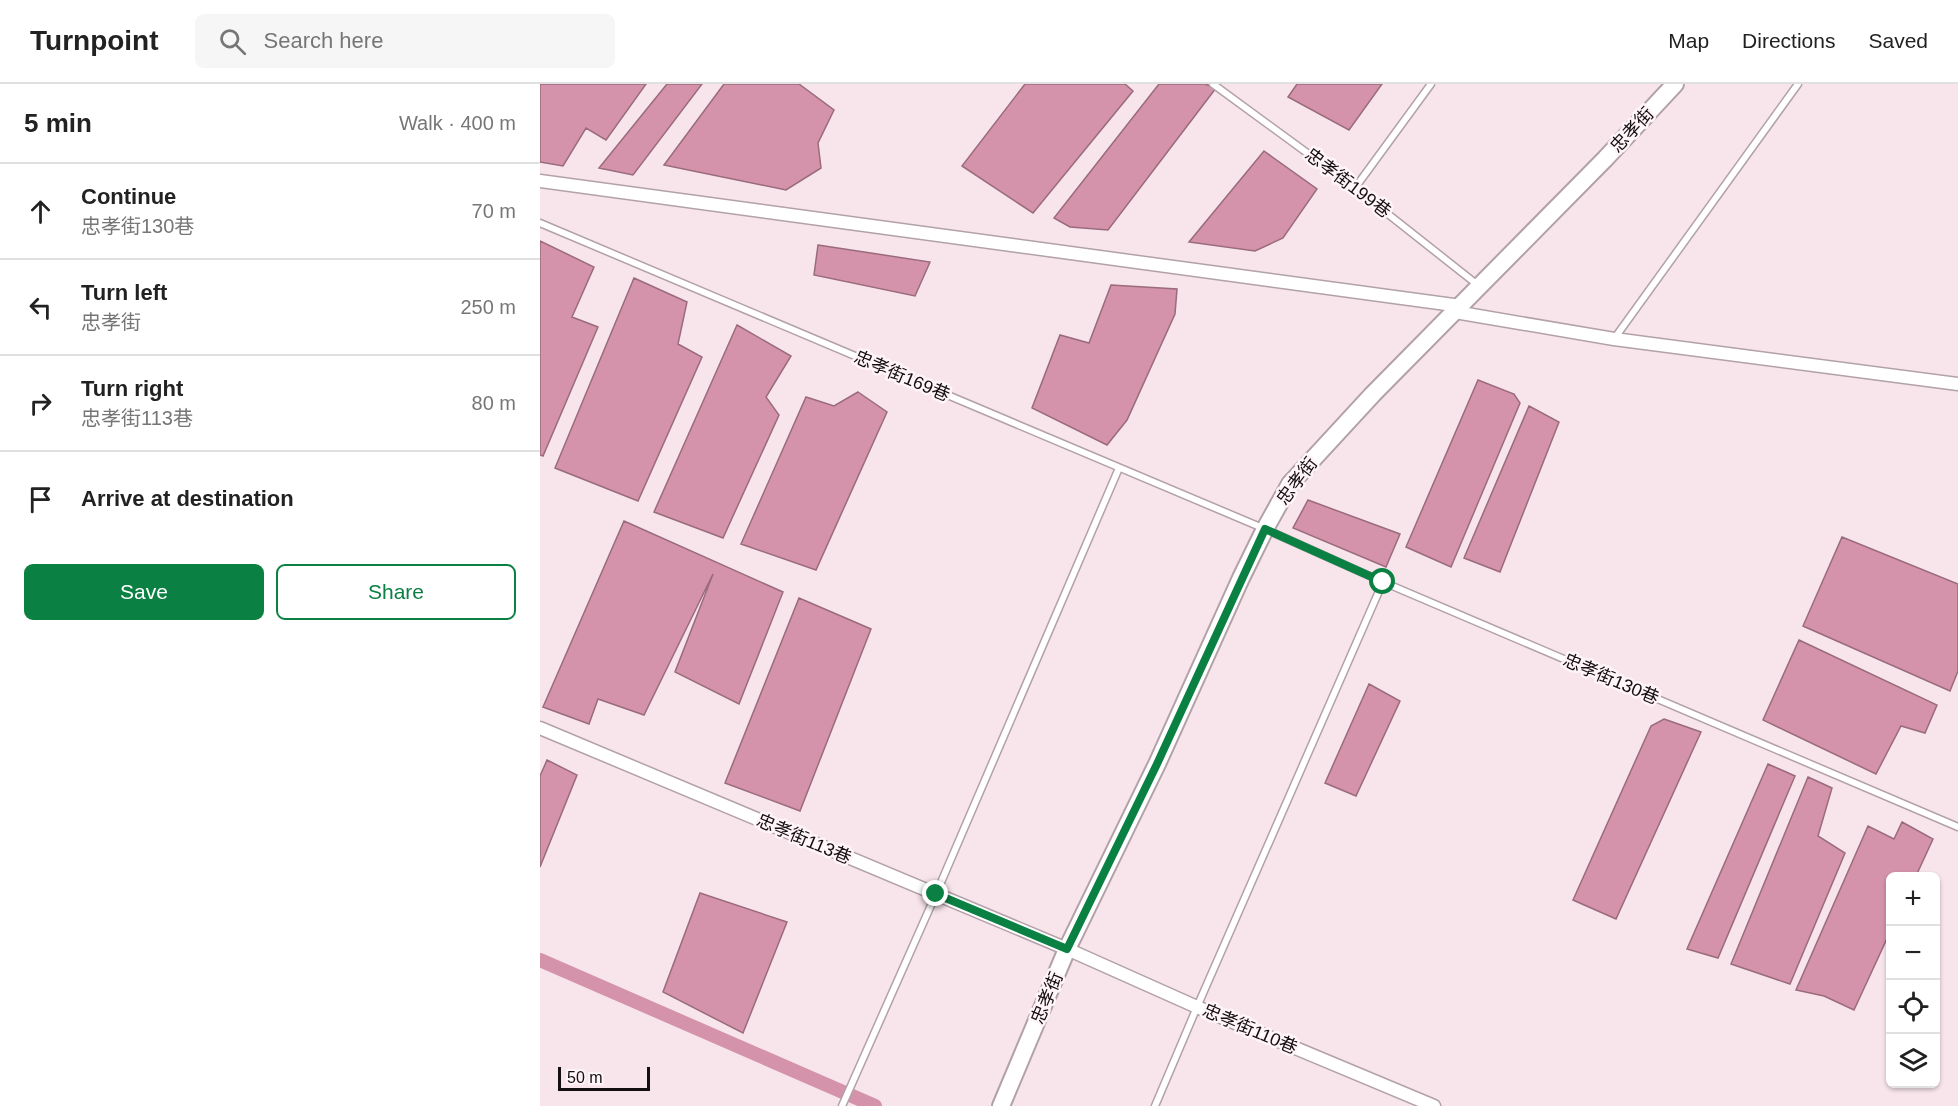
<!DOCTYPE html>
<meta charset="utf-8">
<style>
:root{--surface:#fff;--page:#f6f6f6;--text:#222;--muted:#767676;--line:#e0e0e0;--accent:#0b8043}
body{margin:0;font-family:Helvetica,"Noto Sans TC",sans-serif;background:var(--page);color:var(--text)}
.controls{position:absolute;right:18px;bottom:18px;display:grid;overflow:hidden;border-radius:9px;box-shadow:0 2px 4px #0004}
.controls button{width:54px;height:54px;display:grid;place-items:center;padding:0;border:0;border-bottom:2px solid var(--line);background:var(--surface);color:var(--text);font:30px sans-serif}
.scale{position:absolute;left:18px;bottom:15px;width:92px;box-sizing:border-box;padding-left:6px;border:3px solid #130e10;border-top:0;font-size:16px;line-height:21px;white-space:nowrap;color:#130e10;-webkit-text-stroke:4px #fff4f8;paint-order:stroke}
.stop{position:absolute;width:18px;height:18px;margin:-14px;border:4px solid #0b8043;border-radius:50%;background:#fff}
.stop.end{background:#0b8043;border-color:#fff;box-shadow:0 2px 6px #0008}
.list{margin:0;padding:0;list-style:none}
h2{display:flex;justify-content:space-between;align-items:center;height:78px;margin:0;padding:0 24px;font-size:26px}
h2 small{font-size:20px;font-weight:400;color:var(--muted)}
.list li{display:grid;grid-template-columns:39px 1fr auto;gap:18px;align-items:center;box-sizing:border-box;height:96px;padding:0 24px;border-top:2px solid var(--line)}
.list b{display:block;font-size:22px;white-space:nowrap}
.list p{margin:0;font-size:20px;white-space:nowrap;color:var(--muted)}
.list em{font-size:20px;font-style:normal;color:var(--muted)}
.actions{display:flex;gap:12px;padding:18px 24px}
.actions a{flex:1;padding:14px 0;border:2px solid var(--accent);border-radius:9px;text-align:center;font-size:21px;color:var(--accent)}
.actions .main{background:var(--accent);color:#fff}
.icon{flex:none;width:33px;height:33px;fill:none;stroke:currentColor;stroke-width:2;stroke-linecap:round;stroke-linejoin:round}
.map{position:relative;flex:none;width:1418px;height:1022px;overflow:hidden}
header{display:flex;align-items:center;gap:36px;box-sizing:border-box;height:84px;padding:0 30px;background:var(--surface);border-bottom:2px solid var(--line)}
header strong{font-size:28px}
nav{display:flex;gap:33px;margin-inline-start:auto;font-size:21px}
.search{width:420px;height:54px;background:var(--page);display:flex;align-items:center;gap:15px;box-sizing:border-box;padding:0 21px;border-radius:9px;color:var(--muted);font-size:22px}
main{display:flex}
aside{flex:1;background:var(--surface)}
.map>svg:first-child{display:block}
.water{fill:#d493aa;stroke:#9a6b7c;stroke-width:1.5}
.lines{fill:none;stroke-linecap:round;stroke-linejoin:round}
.canal{stroke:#d493aa;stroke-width:14}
.lane-casing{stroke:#b2a1a6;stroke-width:9}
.street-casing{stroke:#b2a1a6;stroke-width:15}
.secondary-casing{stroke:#b2a1a6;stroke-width:20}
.lane{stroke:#fff;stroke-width:6}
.street{stroke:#fff;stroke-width:12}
.secondary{stroke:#fff;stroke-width:16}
.route{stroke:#0b8043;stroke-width:8}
.labels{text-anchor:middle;stroke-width:5;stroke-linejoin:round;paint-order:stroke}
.street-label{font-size:18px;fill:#130e10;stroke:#fff4f8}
</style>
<header>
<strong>Turnpoint</strong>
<div class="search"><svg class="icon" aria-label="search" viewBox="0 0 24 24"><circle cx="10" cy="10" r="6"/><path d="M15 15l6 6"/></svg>Search here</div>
<nav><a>Map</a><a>Directions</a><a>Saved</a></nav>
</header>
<main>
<aside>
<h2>5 min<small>Walk · 400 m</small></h2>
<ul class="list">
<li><svg class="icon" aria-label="ahead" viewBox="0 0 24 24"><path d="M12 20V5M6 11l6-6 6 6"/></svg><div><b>Continue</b><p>忠孝街130巷</p></div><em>70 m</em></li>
<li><svg class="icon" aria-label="left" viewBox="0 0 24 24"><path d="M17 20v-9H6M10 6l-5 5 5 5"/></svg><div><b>Turn left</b><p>忠孝街</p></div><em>250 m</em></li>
<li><svg class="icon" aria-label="right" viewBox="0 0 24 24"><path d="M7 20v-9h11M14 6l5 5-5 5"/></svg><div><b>Turn right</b><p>忠孝街113巷</p></div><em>80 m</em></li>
<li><svg class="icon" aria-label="arrive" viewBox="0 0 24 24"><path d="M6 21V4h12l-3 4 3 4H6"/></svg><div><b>Arrive at destination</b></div></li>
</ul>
<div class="actions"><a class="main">Save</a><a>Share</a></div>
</aside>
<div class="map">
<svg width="1418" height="1022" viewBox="0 0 1418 1022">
<rect width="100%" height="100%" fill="#f7e5eb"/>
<path class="water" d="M0,0H106L66,56L46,44L23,82L0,78Z
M127,0H162L93,91L59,84Z
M184,0H259L294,26L278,59L281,84L246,106L124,81Z
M485,0H585L593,7L493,129L422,82Z
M619,0H665L676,4L568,146L530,143L514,134Z
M757,0H842L809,46L748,13Z
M724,67L777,105L743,154L715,167L649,158Z
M0,157L54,183L32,233L58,243L3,372L0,371Z
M278,161L390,178L375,212L274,191Z
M94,194L147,218L138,260L162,273L98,417L15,384Z
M571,201L637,205L635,230L587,336L567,361L492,324L520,251L549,259Z
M197,241L251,272L226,313L239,331L183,454L114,428Z
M938,296L974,310L980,319L911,483L866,463Z
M318,308L347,328L276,486L201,460L266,313L294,322Z
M989,322L1019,338L960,488L924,474Z
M768,416L860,450L846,483L753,444Z
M84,437L243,508L199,620L135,588L173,490L104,631L58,615L49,640L3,623Z
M1302,453L1418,500V587L1410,607L1263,542Z
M259,514L331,545L260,727L185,699Z
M1259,556L1397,621L1385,649L1361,642L1336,690L1223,636Z
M829,600L860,617L816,712L785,699Z
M1124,635L1161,648L1076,835L1033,816L1111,642Z
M7,676L37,691L0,783V692Z
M1228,680L1255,692L1178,874L1147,865Z
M1268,693L1292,704L1278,752L1305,769L1250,900L1191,880Z
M1362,738L1393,755L1376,792H1350V848L1314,926L1284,912L1256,906L1328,742L1354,755Z
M160,809L247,838L203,949L123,908Z"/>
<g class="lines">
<path class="canal" d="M0,876L335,1022"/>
<defs>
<path id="lane" d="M673,0L815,104L939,202
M815,104L891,0
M0,139L725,445L843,498L1418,743
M1074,255L1258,0
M302,1022L396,810L579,384
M615,1022L657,923L843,498"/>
<path id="street" d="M0,97L921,222
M915,228L1074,255L1418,300
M0,644L527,865L657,923L894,1022"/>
<path id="secondary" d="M461,1022L527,865L617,680L701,494L725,445L750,400L833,310L1065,75L1135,0"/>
</defs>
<use href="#lane" class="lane-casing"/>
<use href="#street" class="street-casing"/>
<use href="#secondary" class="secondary-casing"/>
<use href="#lane" class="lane"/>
<use href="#street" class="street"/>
<use href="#secondary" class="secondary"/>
</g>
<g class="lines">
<path class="route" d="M396,810L527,865L617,680L725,445L843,498"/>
</g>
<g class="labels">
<g class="street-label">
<text transform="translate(1092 46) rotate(-47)" y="6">忠孝街</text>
<text transform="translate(808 99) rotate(37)" y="6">忠孝街199巷</text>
<text transform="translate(362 292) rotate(23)" y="6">忠孝街169巷</text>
<text transform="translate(757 397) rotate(-53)" y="6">忠孝街</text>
<text transform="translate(1071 595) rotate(23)" y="6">忠孝街130巷</text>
<text transform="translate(264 755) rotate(23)" y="6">忠孝街113巷</text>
<text transform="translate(507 914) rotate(-67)" y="6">忠孝街</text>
<text transform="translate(710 945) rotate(23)" y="6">忠孝街110巷</text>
</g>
</g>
</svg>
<div class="controls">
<button>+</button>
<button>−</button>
<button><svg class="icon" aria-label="locate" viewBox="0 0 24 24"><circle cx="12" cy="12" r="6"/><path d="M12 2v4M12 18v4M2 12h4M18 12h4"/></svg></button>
<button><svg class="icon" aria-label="layers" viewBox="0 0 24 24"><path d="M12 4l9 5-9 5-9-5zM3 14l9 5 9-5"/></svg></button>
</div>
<div class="scale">50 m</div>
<div class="stop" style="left:843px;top:498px"></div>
<div class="stop end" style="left:396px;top:810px"></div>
</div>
</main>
